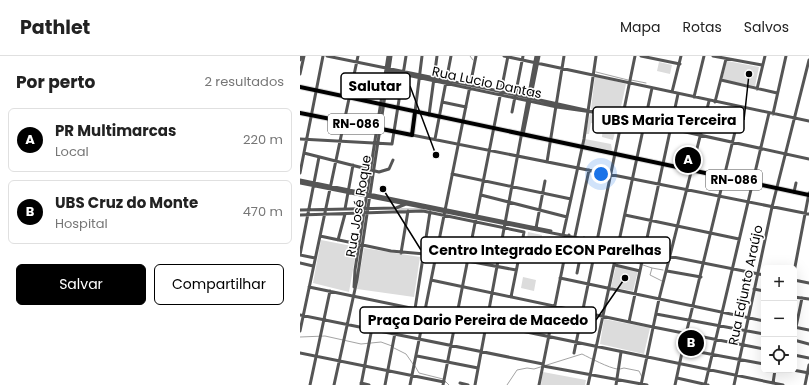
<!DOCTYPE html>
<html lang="pt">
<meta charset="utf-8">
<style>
:root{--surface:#fff;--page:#f6f6f6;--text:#222;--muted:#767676;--line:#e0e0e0;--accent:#000}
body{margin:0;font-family:Poppins,sans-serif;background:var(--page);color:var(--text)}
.controls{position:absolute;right:12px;bottom:12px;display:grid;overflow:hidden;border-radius:6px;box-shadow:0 4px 16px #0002}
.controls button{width:36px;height:36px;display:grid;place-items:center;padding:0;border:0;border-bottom:1px solid var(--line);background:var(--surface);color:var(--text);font:20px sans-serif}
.you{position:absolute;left:301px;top:118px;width:14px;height:14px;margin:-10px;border:3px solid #fff;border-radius:50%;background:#1a73e8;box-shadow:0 0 0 6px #1a73e833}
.badge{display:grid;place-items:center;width:26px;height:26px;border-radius:50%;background:var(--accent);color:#fff;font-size:13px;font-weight:700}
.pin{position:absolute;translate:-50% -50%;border:2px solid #fff;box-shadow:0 1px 4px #0006}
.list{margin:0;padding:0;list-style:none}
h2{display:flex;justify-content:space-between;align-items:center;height:52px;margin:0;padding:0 16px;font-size:17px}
h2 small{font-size:13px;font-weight:400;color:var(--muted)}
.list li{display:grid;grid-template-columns:26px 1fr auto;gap:12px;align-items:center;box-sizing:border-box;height:64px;margin:0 8px 8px;padding:0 8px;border:1px solid var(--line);border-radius:6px}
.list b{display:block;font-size:15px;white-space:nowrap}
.list p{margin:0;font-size:13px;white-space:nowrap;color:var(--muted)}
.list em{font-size:13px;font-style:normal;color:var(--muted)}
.actions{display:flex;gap:8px;padding:12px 16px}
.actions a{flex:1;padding:9px 0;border:1px solid var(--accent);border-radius:6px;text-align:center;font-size:14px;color:var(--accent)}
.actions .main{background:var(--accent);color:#fff}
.icon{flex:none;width:22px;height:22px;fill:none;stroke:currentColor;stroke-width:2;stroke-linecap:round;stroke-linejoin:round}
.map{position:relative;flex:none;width:509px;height:329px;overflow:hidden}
header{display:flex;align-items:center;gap:24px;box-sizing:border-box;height:56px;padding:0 20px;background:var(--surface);border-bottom:1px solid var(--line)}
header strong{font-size:19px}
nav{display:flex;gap:22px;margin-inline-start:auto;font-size:14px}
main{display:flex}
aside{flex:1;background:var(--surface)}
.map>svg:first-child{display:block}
.green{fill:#dcdcdc}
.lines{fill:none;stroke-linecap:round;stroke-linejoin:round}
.stream{stroke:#a3a3a3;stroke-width:1}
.major-casing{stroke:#dbdbdb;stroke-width:6}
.minor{stroke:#555;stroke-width:3}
.major{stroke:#000;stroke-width:4}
.labels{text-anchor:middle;stroke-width:3;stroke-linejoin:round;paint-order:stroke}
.shield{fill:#fff;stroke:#4c4c4c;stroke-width:1}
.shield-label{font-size:12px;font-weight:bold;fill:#000}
.street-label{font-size:13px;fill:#000;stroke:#fff}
.leader{fill:none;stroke:#000;stroke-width:1.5}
.callout-dot{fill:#000;stroke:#fff;stroke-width:1.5}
.callout{fill:#fff;stroke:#000;stroke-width:1.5}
.callout-label{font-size:14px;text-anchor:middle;font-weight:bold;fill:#000}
</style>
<header>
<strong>Pathlet</strong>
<nav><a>Mapa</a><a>Rotas</a><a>Salvos</a></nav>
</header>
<main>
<aside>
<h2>Por perto<small>2 resultados</small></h2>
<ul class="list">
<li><span class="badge">A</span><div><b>PR Multimarcas</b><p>Local</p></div><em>220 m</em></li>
<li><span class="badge">B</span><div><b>UBS Cruz do Monte</b><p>Hospital</p></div><em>470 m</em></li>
</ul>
<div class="actions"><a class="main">Salvar</a><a>Compartilhar</a></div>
</aside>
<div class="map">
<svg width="509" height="329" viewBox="0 0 509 329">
<rect width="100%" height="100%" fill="#fff"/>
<path class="green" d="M427,5L459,11L455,30L422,24Z
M359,6L372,9L370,18L357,15Z
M295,20L326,28L319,60L291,53Z
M290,58L318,64L313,84L302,81L303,69L291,67L289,78H285Z
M285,83L311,88L312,94L310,95L284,89Z
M228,176L242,179L239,198L225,196Z
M21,184L57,191L49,236L13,227Z
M64,192L120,201L114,241L57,233Z
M316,210L338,215L333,235L311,231Z
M223,221L236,224L234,235L221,232Z
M304,263L350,272L344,298L300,288Z
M243,316L286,324L285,329H241Z"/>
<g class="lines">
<path class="stream" d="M170,0L173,4
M296,16L328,24
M331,24L346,27
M98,153H122
M331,194V205L340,208
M343,209L352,212L350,219L362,225
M352,212L363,214
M0,281L25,280L61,288L81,286L92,290
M94,292L106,298L113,308
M115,310L119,317L143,323
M320,313L324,312L339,315L342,321
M145,325L149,329
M207,329L217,314L227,312L234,313L282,298C290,302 309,312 317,313"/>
<defs>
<path id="major" d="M0,31L509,139
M0,57L112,79L115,56"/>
</defs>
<use href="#major" class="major-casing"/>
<path class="minor" d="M27,0L189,33L509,103
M204,0L509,65
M341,0L380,8
M413,0L462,9
M0,4L1,0
M88,15L257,51L292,56
M0,18L4,0
M421,24L477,37
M457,33L465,0
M372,36L381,0
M394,41L404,0
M142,46L166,51
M415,46L426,3
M115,56L122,0
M212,56L223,0
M473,58L486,0
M129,59L137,0
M112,79L509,158
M223,79L239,0
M0,83L92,88L106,0
M135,83L151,0
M4,97L79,116L89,113L93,104
M247,106L264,0
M0,117L23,0
M152,118L271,143
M0,124L251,175
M0,127L464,219
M494,136L496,127
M181,139L267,161
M45,153L53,109
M0,154L96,152L106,148
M0,159L123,155L224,176L211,241
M325,159L439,183
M236,172L245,125
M263,179L284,83L296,0
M20,180L91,195L136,199L216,214
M275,180L289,114
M38,184L45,158
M101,197L108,155
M0,199L19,101
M0,199L15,202
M0,207L13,210
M315,209L340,215
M367,215L401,221
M494,216L509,137
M277,217L284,182
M260,222L464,265
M131,224L353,271L464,293
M494,224L509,227
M9,231L483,329
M54,231L55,214L88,0
M454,233L464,235
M494,241L509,243
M115,253L130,156
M356,258L464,278
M0,259L243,308
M329,266L378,38
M494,271L509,274
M496,271L502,242
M0,275L58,0
M494,284L509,288
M383,293L464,308
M0,297L144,326
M274,297L335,0
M494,299L509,302
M117,300L178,312
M243,310L347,329
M493,314L509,317
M377,322L408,329
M61,327L69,329
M160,327L168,329
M473,327L475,314
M10,329L30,235
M34,329L57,224L91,0
M61,329L72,272
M85,329L95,277
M110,329L176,0
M143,329L208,0
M175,329L236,0
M239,329L269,179
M288,329L352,32
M316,329L321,296
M341,329L359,243L409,45
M375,329L386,278L441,51
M405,329L469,57
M434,329L472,151L509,4
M505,329L509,309"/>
<use href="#major" class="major"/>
</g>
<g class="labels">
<g class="shield">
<rect x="28" y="58" width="56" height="20" rx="3"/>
<rect x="406" y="114" width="56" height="20" rx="3"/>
</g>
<g class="shield-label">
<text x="56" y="72">RN-086</text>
<text x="434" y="128">RN-086</text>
</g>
<g class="street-label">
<text transform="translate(187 26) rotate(12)" y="5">Rua Lucio Dantas</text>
<text transform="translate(58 150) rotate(-81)" y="5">Rua José Roque</text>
<text transform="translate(445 229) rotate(-78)" y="5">Rua Edjunto Araújo</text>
</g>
</g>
<path class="leader" d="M136 99L110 30M449 18L444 64M83 133L121 194M325 222L296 264"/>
<g class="callout-dot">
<circle cx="136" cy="99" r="4"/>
<circle cx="449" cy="18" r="4"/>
<circle cx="83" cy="133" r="4"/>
<circle cx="325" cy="222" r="4"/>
</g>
<g class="callout">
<rect x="41" y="17" width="69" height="26" rx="4"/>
<rect x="293" y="51" width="151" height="26" rx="4"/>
<rect x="121" y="181" width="249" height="26" rx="4"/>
<rect x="60" y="251" width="236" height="26" rx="4"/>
</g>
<g class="callout-label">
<text x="75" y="35">Salutar</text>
<text x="369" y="69">UBS Maria Terceira</text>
<text x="245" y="199">Centro Integrado ECON Parelhas</text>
<text x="178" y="269">Praça Dario Pereira de Macedo</text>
</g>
</svg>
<div class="controls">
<button>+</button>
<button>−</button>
<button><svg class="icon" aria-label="locate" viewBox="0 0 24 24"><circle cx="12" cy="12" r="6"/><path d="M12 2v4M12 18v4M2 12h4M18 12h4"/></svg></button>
</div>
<div class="you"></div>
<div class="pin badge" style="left:388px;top:104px">A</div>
<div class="pin badge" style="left:391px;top:287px">B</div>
</div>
</main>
